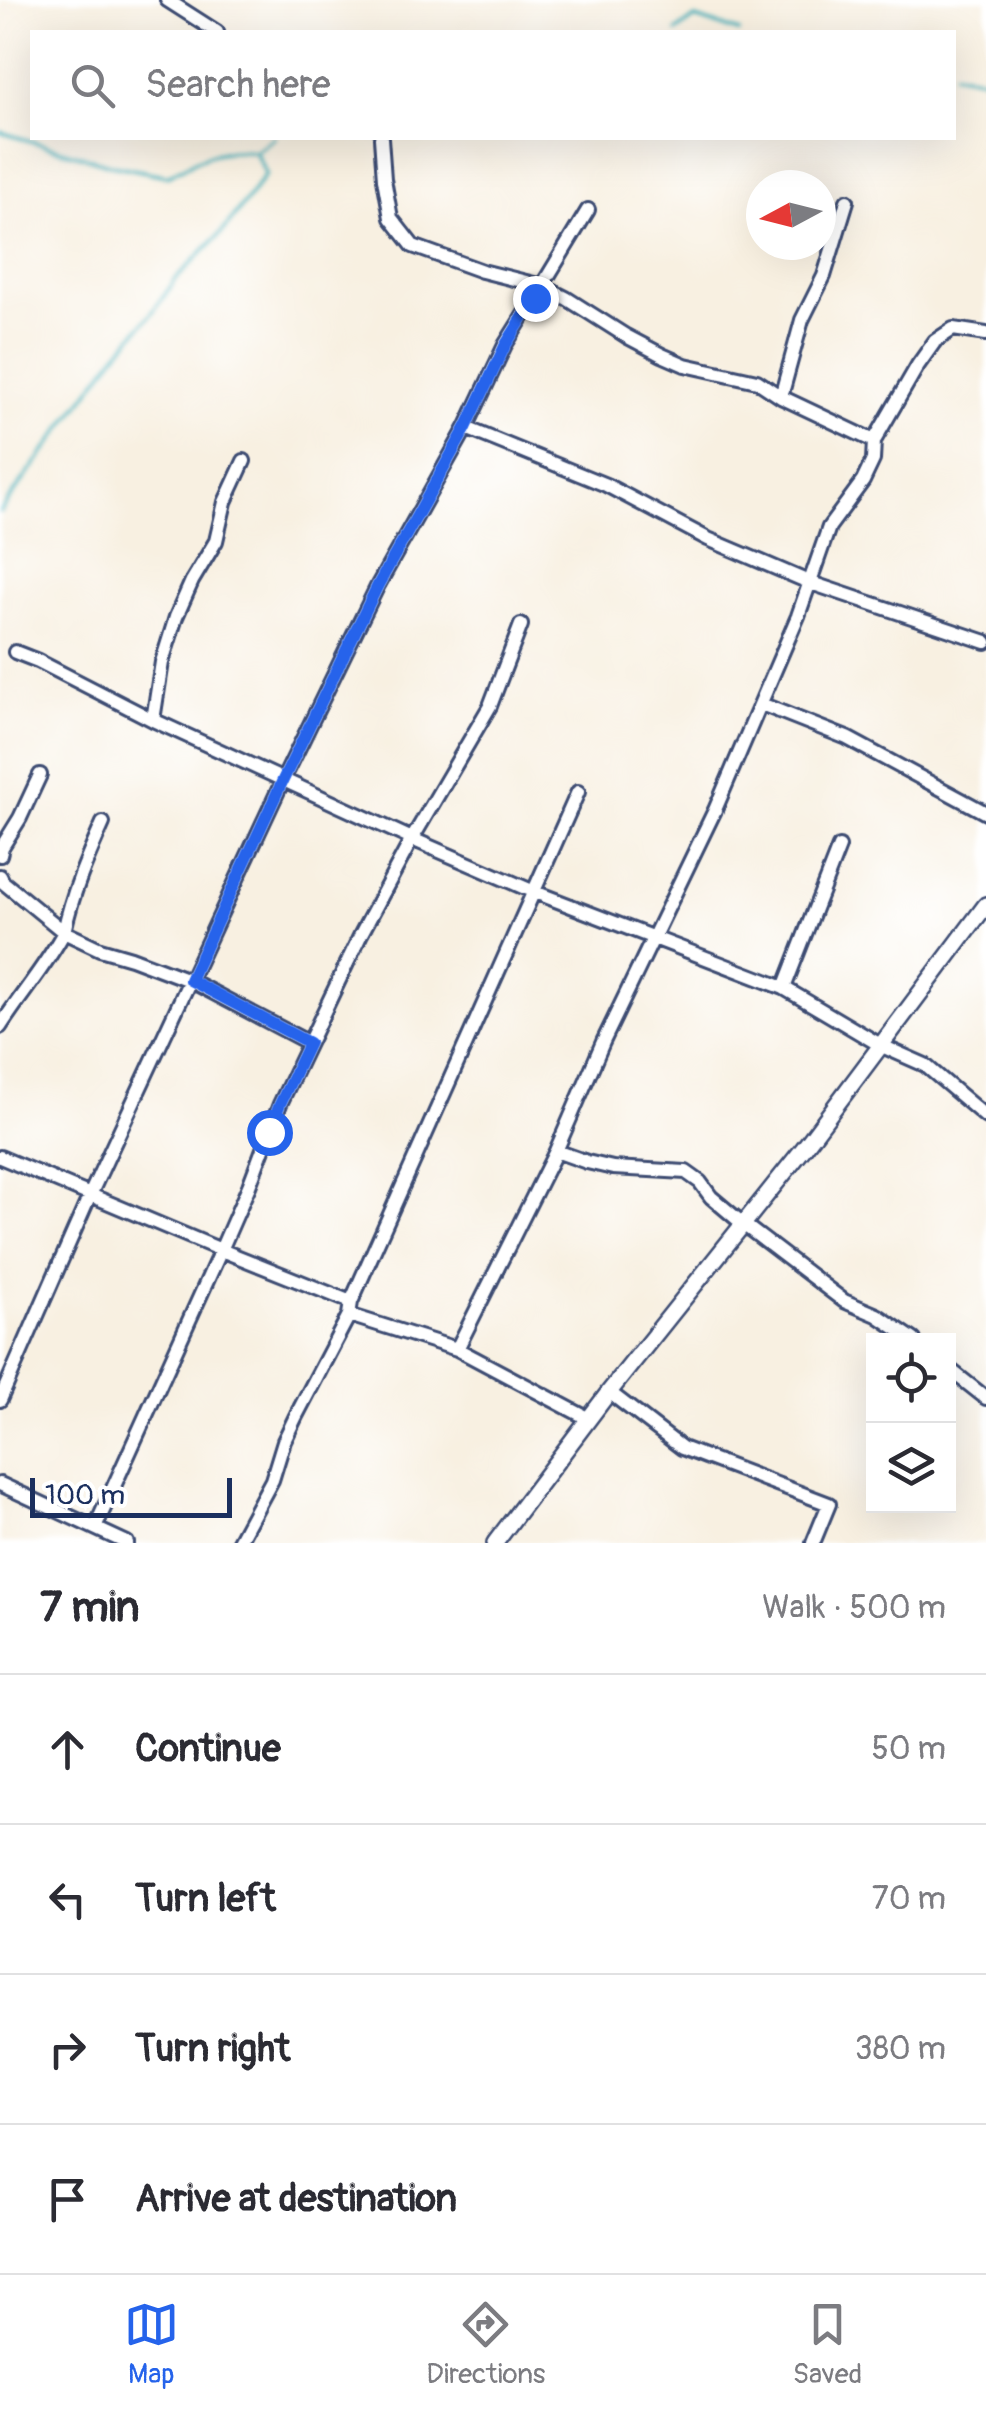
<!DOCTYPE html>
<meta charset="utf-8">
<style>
:root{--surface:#fff;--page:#f7f7f7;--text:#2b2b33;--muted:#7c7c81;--line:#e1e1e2;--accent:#2563eb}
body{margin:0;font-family:Pangolin,sans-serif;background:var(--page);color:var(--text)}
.controls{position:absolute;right:30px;bottom:30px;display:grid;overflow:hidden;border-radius:0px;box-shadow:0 10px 40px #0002}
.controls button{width:90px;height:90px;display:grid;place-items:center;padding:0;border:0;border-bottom:2px solid var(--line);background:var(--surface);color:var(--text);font:50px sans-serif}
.compass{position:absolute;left:746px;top:170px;width:90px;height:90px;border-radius:50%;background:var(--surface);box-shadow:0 10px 40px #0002;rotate:263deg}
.scale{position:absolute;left:30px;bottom:25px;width:202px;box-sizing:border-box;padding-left:10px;border:5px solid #1b2f5e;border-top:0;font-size:28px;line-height:35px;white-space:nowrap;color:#1b2f5e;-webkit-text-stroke:8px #fff;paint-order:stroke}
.stop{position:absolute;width:30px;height:30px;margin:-22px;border:8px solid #2563eb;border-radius:50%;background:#fff}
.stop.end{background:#2563eb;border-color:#fff;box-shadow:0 2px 10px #0008}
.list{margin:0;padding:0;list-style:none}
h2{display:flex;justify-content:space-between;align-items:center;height:130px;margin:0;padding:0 40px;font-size:42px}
h2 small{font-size:32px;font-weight:400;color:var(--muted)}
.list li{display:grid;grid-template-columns:65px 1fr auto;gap:30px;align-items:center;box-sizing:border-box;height:150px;padding:0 40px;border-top:2px solid var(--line)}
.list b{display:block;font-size:38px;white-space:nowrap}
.list em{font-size:32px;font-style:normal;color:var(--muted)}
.icon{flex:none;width:55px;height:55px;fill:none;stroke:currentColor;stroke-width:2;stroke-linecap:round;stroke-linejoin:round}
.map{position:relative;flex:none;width:986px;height:1543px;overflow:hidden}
.search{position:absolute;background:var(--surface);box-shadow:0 10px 40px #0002;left:30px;right:30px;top:30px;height:110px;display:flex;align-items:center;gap:25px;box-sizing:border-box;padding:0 35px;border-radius:0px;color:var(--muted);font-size:38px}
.sheet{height:730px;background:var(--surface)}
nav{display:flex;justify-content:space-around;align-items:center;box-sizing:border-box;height:140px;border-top:2px solid var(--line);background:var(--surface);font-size:28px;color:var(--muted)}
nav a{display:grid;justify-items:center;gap:5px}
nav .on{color:var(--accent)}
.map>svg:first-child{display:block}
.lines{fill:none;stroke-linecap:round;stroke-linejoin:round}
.stream{stroke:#45b4be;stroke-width:4}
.minor-casing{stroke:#3c4c72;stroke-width:18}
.tertiary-casing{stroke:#3c4c72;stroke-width:20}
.minor{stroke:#fff;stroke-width:12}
.tertiary{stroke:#fff;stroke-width:15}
.route{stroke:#2563eb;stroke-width:12}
</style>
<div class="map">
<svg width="986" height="1543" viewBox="0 0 986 1543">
<rect width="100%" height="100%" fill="#fff"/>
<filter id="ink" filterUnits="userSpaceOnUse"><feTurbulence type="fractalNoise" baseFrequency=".01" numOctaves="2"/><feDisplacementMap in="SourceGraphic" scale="20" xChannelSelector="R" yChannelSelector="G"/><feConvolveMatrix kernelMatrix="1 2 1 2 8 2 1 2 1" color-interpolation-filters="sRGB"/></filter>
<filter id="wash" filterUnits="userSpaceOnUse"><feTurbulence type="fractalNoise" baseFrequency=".0048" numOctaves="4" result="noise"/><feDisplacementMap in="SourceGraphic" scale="40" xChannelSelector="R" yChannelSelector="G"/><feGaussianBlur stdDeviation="2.25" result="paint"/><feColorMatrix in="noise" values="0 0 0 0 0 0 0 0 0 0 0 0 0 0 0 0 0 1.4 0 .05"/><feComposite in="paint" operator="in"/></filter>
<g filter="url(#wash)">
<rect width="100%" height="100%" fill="#f8f0e1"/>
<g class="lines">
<path class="stream" d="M676,32L695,18L739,32
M954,73L986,79
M0,132L112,165L168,176C200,157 216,148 254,152
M0,512L116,355L149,317L176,279L224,230L266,174L255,152L274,138"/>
</g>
</g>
<g filter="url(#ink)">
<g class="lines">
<defs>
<path id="minor" d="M167,0L217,32
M381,138L384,179L391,218L413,246L482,271L542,286L588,210
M781,397L802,320L824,276L847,201
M466,428L606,485L708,539L811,583L986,642
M15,652L38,661L153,720L412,839L532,891L784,988L882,1046L925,1065L986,1117
M761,704L847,738L986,813
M153,720L162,662L176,617L192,581L216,541L225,502L244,461
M0,855L2,847L20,818L40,775
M0,876L3,882L64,932C72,893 87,859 103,823
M784,988L839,847
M0,1027C21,994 46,966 64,932L100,949L131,958L189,980L309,1043
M556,1151L587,1162L613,1168L686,1172L700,1182L711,1197L743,1224L844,1301L877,1315L914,1340
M0,1157L221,1250L249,1186L280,1104L361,934L412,839L490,706L521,625
M349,1315L457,1349L589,1419
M457,1349L556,1151L603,1042L715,810L798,616L829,527L863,481L873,460L874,441L918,365L935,341L953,329L986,334
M948,1368L986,1398
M609,1392L682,1448L829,1504L813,1543
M0,1400L90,1195L283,780L378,585L466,428L505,345L542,286L566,298L626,336L662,355L685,365L757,381L781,397L874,441
M0,1484L127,1543
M95,1528L221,1250L351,1302
M238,1543L272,1480L284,1441L296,1416L349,1315L351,1302L578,792"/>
<path id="tertiary" d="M495,1543L609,1392L804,1148L986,905"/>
</defs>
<use href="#minor" class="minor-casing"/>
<use href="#tertiary" class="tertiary-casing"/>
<use href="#minor" class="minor"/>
<use href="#tertiary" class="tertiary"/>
</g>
</g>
<g class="lines" filter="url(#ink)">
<path class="route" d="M269,1132L280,1104L309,1043L190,980L283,780L378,585L466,428L505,346L535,298"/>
</g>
</svg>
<div class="controls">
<button><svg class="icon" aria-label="locate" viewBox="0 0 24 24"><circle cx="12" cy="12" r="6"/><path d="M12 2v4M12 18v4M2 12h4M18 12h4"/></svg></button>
<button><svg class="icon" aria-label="layers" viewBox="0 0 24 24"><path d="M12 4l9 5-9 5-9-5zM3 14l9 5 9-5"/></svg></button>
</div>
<svg class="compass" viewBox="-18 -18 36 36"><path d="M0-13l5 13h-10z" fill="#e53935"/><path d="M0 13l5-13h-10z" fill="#7c7c81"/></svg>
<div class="scale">100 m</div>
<div class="stop" style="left:269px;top:1132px"></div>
<div class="stop end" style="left:535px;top:298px"></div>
<div class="search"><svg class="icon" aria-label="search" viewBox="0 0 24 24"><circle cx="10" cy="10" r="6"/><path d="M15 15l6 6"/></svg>Search here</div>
</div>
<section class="sheet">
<h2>7 min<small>Walk · 500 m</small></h2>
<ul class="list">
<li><svg class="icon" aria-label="ahead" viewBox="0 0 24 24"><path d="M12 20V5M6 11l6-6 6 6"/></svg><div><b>Continue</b></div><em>50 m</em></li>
<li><svg class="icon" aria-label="left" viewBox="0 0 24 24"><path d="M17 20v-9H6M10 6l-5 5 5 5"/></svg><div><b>Turn left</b></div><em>70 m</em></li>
<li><svg class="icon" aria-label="right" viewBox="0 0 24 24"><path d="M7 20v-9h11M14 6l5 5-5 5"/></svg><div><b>Turn right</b></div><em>380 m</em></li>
<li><svg class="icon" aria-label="arrive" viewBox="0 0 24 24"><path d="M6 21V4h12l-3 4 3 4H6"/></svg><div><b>Arrive at destination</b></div></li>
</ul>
</section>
<nav>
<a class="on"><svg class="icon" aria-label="map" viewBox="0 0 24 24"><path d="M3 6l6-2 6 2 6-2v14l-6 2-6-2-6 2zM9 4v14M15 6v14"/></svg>Map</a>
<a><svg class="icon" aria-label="directions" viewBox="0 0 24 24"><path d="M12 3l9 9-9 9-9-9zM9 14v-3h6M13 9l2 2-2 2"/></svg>Directions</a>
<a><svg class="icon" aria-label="saved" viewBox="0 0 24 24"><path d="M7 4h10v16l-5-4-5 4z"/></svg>Saved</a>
</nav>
